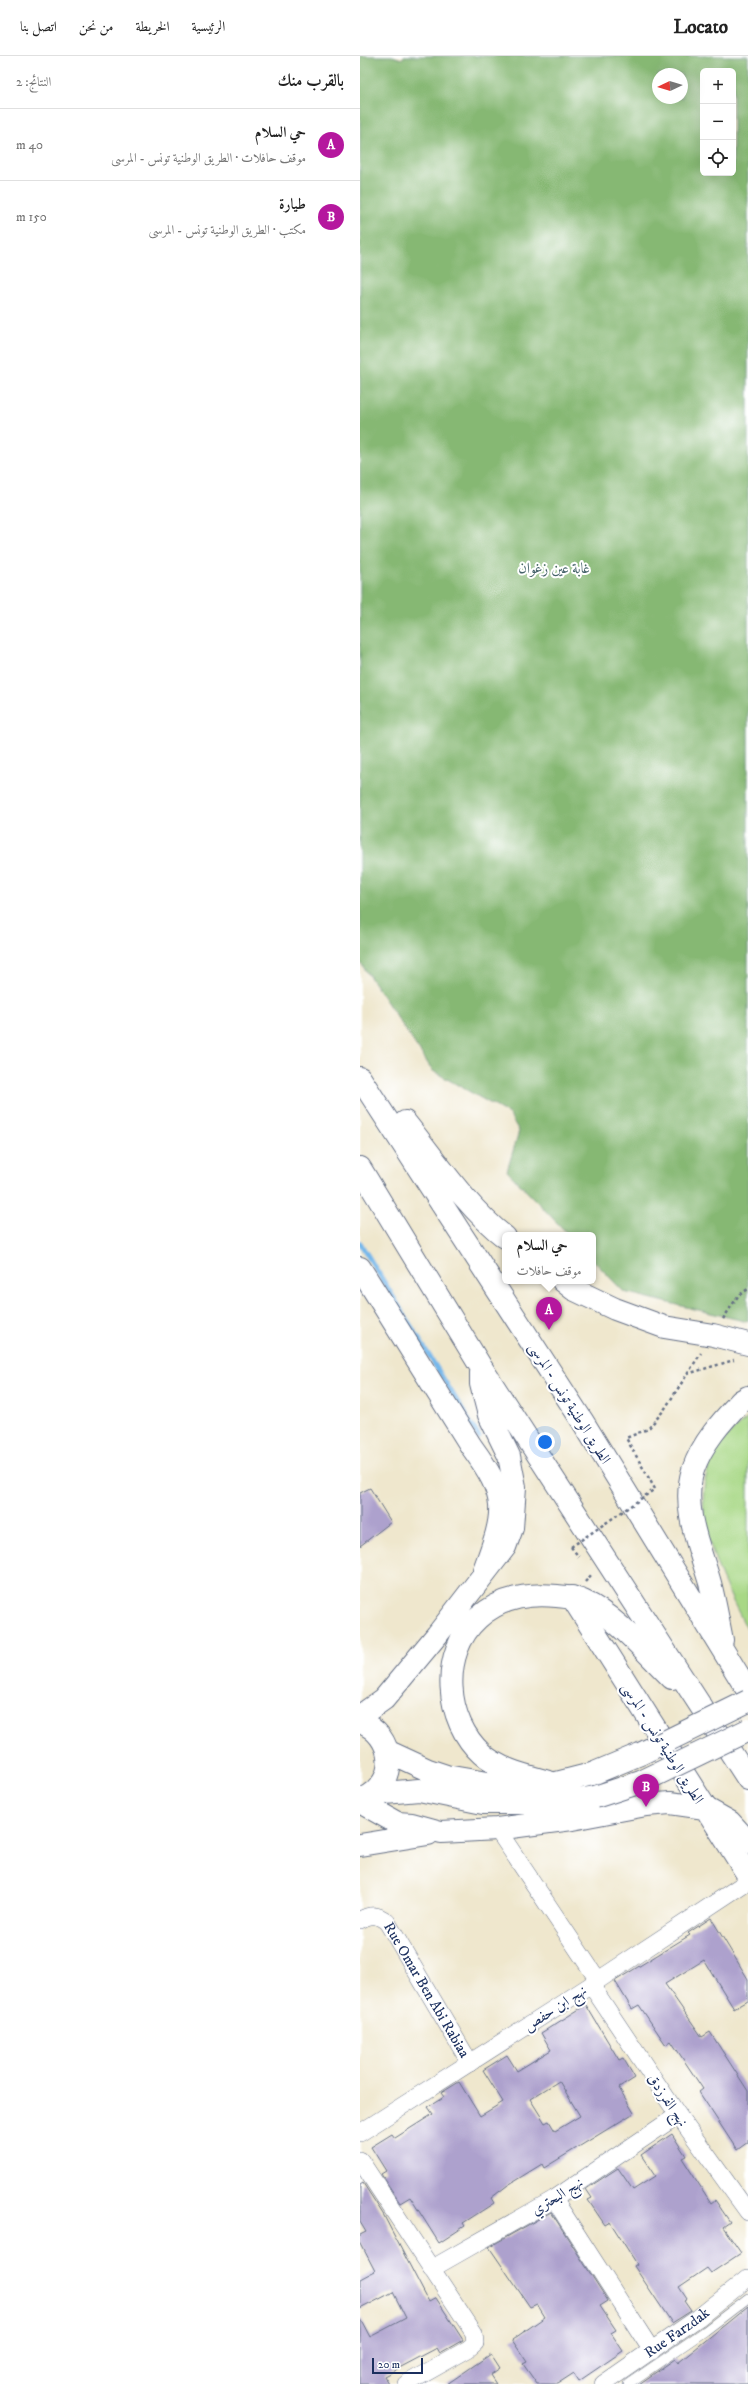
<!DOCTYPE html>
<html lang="ar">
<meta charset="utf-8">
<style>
:root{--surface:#fff;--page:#f6f6f6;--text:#222;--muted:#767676;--line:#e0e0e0;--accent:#b5179e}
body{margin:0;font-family:"IM FELL DW Pica",Amiri,serif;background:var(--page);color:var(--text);direction:rtl}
.controls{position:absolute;right:12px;top:12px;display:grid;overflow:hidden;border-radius:6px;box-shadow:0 4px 16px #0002}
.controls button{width:36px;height:36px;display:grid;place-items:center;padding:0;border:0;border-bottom:1px solid var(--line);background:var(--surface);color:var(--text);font:20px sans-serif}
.compass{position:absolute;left:292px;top:12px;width:36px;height:36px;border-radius:50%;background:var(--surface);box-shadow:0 4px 16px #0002;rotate:266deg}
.scale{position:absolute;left:12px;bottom:10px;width:51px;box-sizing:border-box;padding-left:4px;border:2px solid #1b2f5e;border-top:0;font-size:11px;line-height:14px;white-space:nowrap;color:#1b2f5e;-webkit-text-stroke:3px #fff;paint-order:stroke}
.you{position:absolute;left:185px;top:1386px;width:14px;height:14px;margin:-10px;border:3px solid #fff;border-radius:50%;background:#1a73e8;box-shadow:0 0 0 6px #1a73e833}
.badge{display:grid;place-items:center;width:26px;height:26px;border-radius:50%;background:var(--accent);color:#fff;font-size:13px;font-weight:700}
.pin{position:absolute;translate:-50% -33px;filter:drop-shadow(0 1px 2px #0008)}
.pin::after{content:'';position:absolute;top:21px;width:14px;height:12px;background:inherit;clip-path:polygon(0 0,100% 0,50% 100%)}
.popup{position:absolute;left:142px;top:1176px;width:94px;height:52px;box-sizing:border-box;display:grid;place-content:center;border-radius:6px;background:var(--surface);filter:drop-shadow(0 1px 3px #0005);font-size:13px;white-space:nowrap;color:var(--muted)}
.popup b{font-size:15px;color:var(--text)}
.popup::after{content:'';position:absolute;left:50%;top:100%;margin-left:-8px;border:8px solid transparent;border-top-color:var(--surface)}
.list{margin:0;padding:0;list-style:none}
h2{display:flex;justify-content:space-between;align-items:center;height:52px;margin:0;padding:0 16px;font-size:17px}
h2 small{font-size:13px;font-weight:400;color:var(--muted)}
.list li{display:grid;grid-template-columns:26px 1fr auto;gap:12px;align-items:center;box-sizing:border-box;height:72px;padding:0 16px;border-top:1px solid var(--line)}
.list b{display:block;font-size:15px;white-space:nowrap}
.list p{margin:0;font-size:13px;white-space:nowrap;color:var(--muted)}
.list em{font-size:13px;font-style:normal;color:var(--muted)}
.icon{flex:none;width:22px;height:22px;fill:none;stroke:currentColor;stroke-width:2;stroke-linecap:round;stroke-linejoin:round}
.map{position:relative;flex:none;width:388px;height:2328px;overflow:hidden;direction:ltr}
header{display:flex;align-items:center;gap:24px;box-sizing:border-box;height:56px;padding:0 20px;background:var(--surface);border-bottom:1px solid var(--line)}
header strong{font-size:19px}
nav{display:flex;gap:22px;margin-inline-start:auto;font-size:14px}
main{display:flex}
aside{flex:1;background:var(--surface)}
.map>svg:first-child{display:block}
.green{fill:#a8d886;stroke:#628472}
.forest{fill:#86b873;stroke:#507468;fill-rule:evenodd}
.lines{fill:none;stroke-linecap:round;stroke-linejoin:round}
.stream{stroke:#76b8eb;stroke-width:5}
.building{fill:#ada1cd;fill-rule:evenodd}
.service-casing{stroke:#656f85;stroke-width:10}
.minor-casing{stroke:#656f85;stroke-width:18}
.tertiary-casing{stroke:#656f85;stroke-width:24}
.trunk-casing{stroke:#656f85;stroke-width:24}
.path{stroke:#656f85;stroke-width:2.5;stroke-dasharray:3 3;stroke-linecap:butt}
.service{stroke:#fff;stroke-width:9}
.minor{stroke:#fff;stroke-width:17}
.tertiary{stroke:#fff;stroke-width:22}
.trunk{stroke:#fff;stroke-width:22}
.trunk-bridge-casing{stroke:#656f85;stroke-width:24;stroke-linecap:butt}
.path-bridge{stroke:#656f85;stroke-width:2.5;stroke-dasharray:3 3;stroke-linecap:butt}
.trunk-bridge{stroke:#fff;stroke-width:22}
.labels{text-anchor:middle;stroke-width:4;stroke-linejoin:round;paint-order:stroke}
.park-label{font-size:15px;fill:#45626a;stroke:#fff}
.street-label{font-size:15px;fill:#1b2f5e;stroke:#fff}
</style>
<header>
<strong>Locato</strong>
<nav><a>الرئيسية</a><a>الخريطة</a><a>من نحن</a><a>اتصل بنا</a></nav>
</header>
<main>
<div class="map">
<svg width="388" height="2328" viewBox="0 0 388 2328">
<rect width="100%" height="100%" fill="#fff"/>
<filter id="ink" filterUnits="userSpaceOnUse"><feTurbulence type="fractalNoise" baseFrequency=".025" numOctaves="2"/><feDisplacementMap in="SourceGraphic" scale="8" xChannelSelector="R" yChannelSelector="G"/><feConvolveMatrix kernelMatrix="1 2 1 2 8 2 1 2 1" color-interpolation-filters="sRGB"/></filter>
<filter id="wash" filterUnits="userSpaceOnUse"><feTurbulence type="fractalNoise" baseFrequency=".012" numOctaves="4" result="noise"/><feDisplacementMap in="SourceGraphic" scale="16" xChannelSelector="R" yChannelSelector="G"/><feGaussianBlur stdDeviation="0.9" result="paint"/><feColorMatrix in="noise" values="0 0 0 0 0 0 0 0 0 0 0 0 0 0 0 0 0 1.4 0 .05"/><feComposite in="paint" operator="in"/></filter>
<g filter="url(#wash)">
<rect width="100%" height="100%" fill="#efe7cd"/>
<path class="green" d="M388,1362V1575C353,1507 308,1419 388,1362Z"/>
<path class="forest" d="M0,0H32L42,3L44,0H388V1266L264,1236L233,1204V1179H209L147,1115L159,1075L149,1058L73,1015L0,906ZM343,15H373V117H343ZM298,18H322V42H298Z"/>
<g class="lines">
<path class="stream" d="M0,1187L119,1381"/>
</g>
<g id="blocks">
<path class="building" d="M10,1432L31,1466L0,1490V1437Z
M351,1862L388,1923V1945L374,1953L344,1904L305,1928L342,1981L350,1976L388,2035V2086L377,2094L339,2036L343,2033L311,1985L306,1989L279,1949L272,1953L255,1925L330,1879L328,1877Z
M226,1949L259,2004L263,2002L275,2022L259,2032L274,2057L184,2112L182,2108L148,2129L131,2142L134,2147L103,2167L105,2170L79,2187L50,2141L40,2147L21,2118L26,2115L11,2091L32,2078L35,2082L73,2058L68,2051L84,2041L81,2037L99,2026L120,2060L143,2046L123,2014L147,1999L157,2015L191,1994L181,1977ZM199,2025L220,2060L195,2075L189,2065L185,2067L170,2043Z
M312,2078L326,2100L322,2102L351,2147L355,2144L370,2166L363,2171L381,2197L351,2217L347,2212L319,2231L327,2243L324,2245L331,2255L312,2267L274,2210L277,2208L250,2166L245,2169L228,2144L232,2142L226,2133L258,2112L273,2134L295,2120L281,2099Z
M3,2127L23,2158L69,2246L76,2242L103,2284L80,2297L77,2292L24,2320L29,2328H0V2262L10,2281L46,2262L33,2236L0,2253V2223L15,2215L0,2186V2179L6,2176L0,2166V2129Z
M191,2156L248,2245L240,2250L256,2274L251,2277L263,2295L219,2325L214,2317L197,2328H177L163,2308L167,2306L152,2284L185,2261L177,2248L170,2251L129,2191Z
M388,2250V2328H279L315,2303L318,2307Z
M131,2298L140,2312L130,2319L136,2328H87Z"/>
</g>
</g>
<g filter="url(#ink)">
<use href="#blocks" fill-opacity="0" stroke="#656f85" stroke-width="1"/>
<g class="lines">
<defs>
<path id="service" d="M268,2328L345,2275L388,2242"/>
<g id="minor">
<path d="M137,1773L238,1924"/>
<path id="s1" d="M0,1864C11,1858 17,1858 27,1866L110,2007"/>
<path d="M231,1929L318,2059L388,2156"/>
<path d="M0,2077L231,1929L388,1825"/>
<path d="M0,2104L114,2277L115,2287L108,2293L46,2328"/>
<path d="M194,2143L292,2295"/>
<path d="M71,2213L194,2143L318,2059"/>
<path id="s2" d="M243,2328L338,2262L388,2222"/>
</g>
<path id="tertiary" d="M0,1212L111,1390C149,1442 146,1455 124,1514
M212,1541L388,1819
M0,1746L37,1767L52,1768L81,1776L137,1773L212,1763L286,1749L310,1747L345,1752
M0,1789L68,1778"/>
<path id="trunk" d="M0,1022L223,1366L388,1635
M45,1066C75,1103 107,1152 145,1181
M0,1112L121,1311L388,1723
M203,1225L213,1233L255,1253L304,1271L353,1279L388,1288
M362,1584C358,1565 355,1546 350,1527C340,1492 321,1452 333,1414C342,1387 362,1365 381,1345L388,1341
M0,1660L24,1643L77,1579L145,1491L152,1472L155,1431L149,1400L129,1359L121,1328V1317
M0,1666C35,1679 39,1726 5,1742
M29,1696L68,1714L86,1720L155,1732H177L232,1718
M192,1727C168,1720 141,1715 122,1698C85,1665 79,1597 118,1562C140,1542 169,1537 197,1540C207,1541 214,1541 223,1545C255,1559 287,1598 312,1622
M13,1738L59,1734L123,1747H200L235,1741
M345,1752L370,1766L388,1786"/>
</defs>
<use href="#service" class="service-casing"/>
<use href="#minor" class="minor-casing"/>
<use href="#tertiary" class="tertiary-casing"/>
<use href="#trunk" class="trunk-casing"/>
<path class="path" d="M363,1263L378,1240L388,1233
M327,1318L374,1304
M295,1433L266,1382L288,1373L304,1354L341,1297
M211,1491L219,1501
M225,1526L232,1518"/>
<use href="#service" class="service"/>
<use href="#minor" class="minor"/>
<use href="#tertiary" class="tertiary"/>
<use href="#trunk" class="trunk"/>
<defs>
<path id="trunk-bridge" d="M232,1718L280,1698L388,1645
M235,1741L281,1726L388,1674"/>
</defs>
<use href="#trunk-bridge" class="trunk-bridge-casing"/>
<path class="path-bridge" d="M211,1491L295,1433"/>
<use href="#trunk-bridge" class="trunk-bridge"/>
</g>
</g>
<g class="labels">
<g class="park-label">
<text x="194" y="517">غابة عين زغوان</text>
</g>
<g class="street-label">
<text transform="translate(210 1347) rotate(58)" y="5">الطريق الوطنية تونس - المرسى</text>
<text transform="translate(303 1687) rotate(58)" y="5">الطريق الوطنية تونس - المرسى</text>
<text dy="5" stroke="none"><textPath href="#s1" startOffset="108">Rue Omar Ben Abi Rabiaa</textPath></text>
<text transform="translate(195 1952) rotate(-33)" y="5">نهج ابن حفص</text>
<text transform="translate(308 2044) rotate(56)" y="5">نهج الفرزدق</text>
<text transform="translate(197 2140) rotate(-32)" y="5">نهج البحتري</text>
<text dy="5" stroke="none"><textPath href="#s2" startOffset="90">Rue Farzdak</textPath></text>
</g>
</g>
</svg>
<div class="controls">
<button>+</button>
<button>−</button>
<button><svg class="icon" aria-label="locate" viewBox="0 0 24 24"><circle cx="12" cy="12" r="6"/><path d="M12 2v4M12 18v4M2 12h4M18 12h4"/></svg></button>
</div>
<svg class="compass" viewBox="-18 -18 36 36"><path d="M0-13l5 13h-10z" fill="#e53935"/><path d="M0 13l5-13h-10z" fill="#767676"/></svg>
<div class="scale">20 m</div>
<div class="you"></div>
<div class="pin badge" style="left:189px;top:1274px">A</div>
<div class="popup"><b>حي السلام</b>موقف حافلات</div>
<div class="pin badge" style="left:286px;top:1751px">B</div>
</div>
<aside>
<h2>بالقرب منك<small>النتائج: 2</small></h2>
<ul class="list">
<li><span class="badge">A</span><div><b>حي السلام</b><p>موقف حافلات · الطريق الوطنية تونس - المرسى</p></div><em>40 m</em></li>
<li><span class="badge">B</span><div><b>طيارة</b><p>مكتب · الطريق الوطنية تونس - المرسى</p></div><em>150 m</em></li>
</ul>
</aside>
</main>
